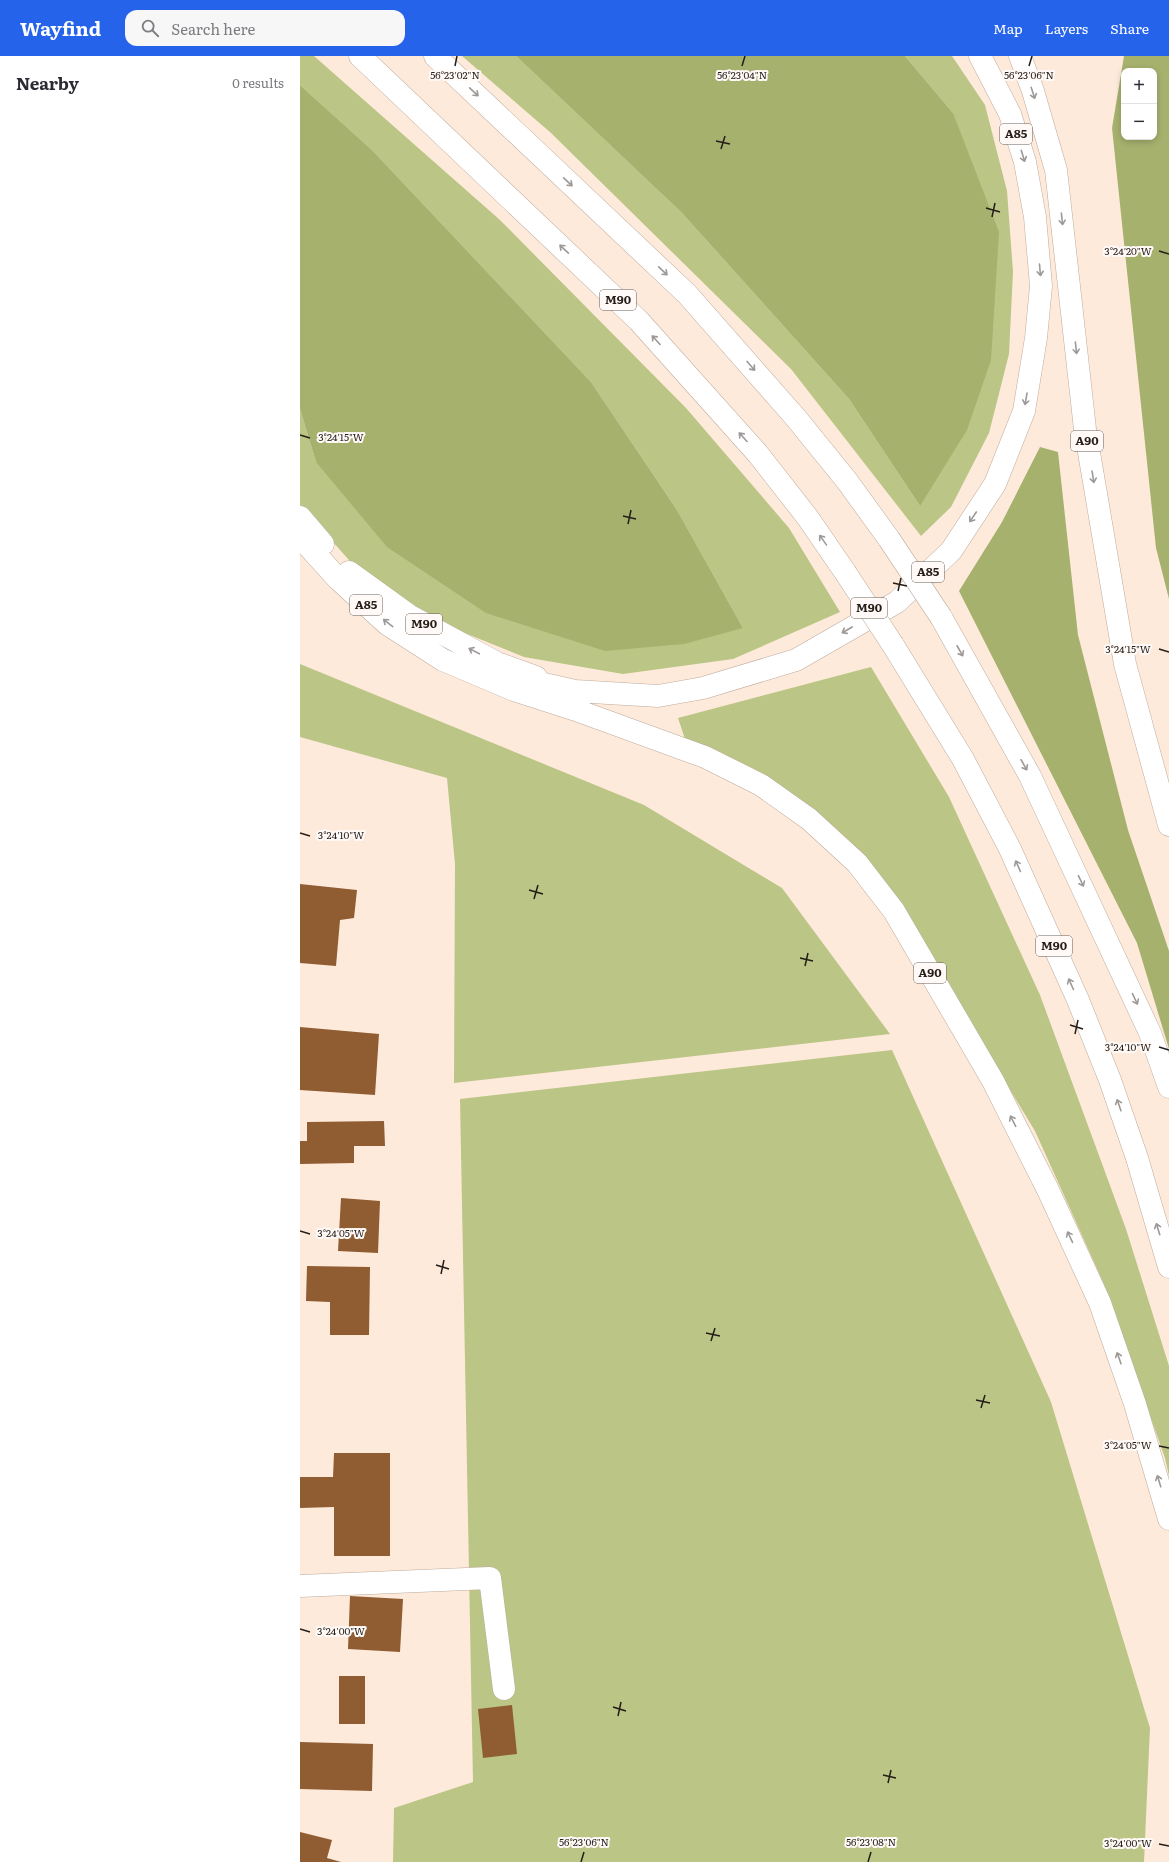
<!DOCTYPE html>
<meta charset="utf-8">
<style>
:root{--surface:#fff;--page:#f7f7f7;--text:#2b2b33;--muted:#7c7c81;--line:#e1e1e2;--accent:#2563eb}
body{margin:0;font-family:Literata,serif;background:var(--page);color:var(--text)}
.controls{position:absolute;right:12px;top:12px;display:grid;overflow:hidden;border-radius:8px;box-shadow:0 2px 6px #0003}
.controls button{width:36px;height:36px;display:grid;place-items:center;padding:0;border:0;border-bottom:1px solid var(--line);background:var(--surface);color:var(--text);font:20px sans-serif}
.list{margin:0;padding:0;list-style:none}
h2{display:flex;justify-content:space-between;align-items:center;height:52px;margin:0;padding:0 16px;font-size:17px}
h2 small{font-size:13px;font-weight:400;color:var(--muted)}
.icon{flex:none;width:22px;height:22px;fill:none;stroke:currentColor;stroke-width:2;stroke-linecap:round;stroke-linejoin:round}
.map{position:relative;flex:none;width:869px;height:1806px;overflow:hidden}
header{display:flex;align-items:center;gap:24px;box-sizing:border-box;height:56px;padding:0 20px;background:var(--accent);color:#fff}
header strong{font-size:19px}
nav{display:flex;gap:22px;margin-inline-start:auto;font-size:14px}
.search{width:280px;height:36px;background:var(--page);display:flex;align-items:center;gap:10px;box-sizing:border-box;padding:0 14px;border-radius:12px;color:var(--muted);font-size:15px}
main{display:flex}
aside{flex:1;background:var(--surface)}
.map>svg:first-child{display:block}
.green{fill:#bbc585}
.forest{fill:#a6b16e;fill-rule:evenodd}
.building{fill:#905c31}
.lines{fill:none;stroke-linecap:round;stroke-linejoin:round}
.minor-casing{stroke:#beab9d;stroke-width:23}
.highway-casing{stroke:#beab9d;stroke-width:23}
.minor{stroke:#fff;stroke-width:22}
.highway{stroke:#fff;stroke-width:22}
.highway-bridge-casing{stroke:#beab9d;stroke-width:23;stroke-linecap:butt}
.highway-bridge{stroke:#fff;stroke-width:22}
.oneway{stroke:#9c9997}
.ticks{fill:none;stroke:#241d18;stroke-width:1.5}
.labels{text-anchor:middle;stroke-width:4;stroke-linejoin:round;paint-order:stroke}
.shield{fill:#fffaf7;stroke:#665f5b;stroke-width:1}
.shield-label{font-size:12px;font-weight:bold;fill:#241d18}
.ticks-label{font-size:10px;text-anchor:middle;fill:#241d18;stroke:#fffaf7;stroke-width:4;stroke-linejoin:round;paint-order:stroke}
</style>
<header>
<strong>Wayfind</strong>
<div class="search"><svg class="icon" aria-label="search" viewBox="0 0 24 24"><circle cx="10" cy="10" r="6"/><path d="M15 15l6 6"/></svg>Search here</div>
<nav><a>Map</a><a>Layers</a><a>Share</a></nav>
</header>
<main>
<aside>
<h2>Nearby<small>0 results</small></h2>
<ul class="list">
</ul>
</aside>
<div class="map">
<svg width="869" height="1806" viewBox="0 0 869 1806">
<rect width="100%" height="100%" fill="#feeadb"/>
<path class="green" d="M0,0H14L200,164L386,352L489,472L540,556L433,603L323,618L224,601L115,557L57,513L0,449V353L16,406L443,572L377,454L291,326L72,94L0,29Z
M162,0H216L382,157L549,343L620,450L653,57L605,0H652L685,49L707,135L713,216L709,298L689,377L651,451L621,480L491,313L251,77Z
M0,608L344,749L482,832L590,978L154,1027L155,808L147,722L0,681Z
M571,611L649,741L740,939L826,1173L869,1310V1420L865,1402L803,1226L735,1075L621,887L560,796L385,683L378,662Z
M592,994L751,1346L850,1672L844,1806H93L94,1752L173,1726L160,1043Z"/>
<path class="forest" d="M216,0H605L653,57L699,176L691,304L667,374L620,450L549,343L382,157Z
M824,0H869V543L856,492L812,72ZM824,15H854V81H824Z
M0,29L72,94L291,326L377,454L443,572L384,588L305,595L186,557L87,491L16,406L0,353Z
M740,391L758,396L778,579L828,774L869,895V993L837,887L659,535L702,466Z"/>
<path class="building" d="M0,828L57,834L54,862L40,864L36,910L0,907Z
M0,971L79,978L75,1039L0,1034Z
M84,1065L85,1090H54V1107L0,1108V1085H7V1066Z
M41,1142L80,1145L78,1197L38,1195Z
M7,1210L70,1211L69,1279H30V1246L6,1245Z
M34,1397H90V1500H34V1451L0,1452V1421H33Z
M50,1540L103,1543L100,1596L48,1593Z
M39,1620H65V1668H39Z
M212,1649L217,1698L183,1702L178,1653Z
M0,1686L73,1688L72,1735L0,1733Z
M0,1776L32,1784L27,1802L41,1806H0Z"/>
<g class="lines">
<defs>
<path id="minor" d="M0,1530L190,1522L204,1633"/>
<path id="highway" d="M60,0L339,265L458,398L508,462L545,516
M135,0L387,238L496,362L547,425L589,483
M720,0L733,35L756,114L785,373L825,608L869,769
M0,461L23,488
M0,481L38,523L87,568L143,604L214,634L276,654L405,701L461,729L509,763L557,807L594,855L693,1025L748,1134L800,1247L835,1348L869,1463
M49,516L110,560L197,607L236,621
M641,561L730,720L850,977L869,1031
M593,589L663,703L710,793L778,944L810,1024L837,1102L869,1211
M218,622L275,635L358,640L403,632L496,604L597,546L651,495L695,428L724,355L736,282L741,230L735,161L725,106L710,58L680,0"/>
</defs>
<use href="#minor" class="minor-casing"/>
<use href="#highway" class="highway-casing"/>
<use href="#minor" class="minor"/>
<use href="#highway" class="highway"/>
<defs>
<path id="highway-bridge" d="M589,483L641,561
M545,516L593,589"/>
</defs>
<use href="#highway-bridge" class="highway-bridge-casing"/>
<use href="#highway-bridge" class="highway-bridge"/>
</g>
<defs><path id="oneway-shaft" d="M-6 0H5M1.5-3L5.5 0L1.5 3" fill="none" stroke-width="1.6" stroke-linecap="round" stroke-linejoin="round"/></defs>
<g class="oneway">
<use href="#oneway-shaft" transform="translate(174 36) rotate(43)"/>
<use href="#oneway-shaft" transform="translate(733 37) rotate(72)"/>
<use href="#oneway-shaft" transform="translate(723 100) rotate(73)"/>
<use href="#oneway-shaft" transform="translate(268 126) rotate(43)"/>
<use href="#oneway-shaft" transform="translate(762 163) rotate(84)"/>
<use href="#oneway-shaft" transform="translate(264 193) rotate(-137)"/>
<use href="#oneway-shaft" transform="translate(740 214) rotate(85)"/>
<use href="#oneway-shaft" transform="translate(363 215) rotate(43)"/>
<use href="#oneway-shaft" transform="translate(356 284) rotate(-132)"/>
<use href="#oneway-shaft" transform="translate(776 292) rotate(84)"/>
<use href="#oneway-shaft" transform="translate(451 310) rotate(49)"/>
<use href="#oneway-shaft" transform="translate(726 343) rotate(100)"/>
<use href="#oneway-shaft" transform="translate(443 381) rotate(-132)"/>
<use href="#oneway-shaft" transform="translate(793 421) rotate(81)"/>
<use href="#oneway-shaft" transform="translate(673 461) rotate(124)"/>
<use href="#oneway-shaft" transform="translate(523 484) rotate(-125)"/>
<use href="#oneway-shaft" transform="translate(88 567) rotate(-142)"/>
<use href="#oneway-shaft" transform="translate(547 574) rotate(150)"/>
<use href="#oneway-shaft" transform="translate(174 595) rotate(-152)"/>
<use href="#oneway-shaft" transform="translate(660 595) rotate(61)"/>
<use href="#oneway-shaft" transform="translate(724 709) rotate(61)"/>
<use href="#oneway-shaft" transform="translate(718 810) rotate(-114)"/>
<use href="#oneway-shaft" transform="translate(781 825) rotate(64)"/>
<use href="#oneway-shaft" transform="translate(771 928) rotate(-114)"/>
<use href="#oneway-shaft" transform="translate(835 943) rotate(65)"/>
<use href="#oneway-shaft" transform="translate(819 1049) rotate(-109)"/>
<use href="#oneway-shaft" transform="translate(713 1065) rotate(-117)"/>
<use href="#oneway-shaft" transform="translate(858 1173) rotate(-107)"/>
<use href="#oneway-shaft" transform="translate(770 1181) rotate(-115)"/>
<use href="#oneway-shaft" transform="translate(819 1302) rotate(-109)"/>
<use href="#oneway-shaft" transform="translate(859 1425) rotate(-107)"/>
</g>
<path class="ticks" d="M155,10L157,0M442,10L445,0M729,10L732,0M416,85L430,88M421,93L425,80M686,152L700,156M692,161L695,147M859,195L869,198M0,379L10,382M323,460L336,463M328,468L331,454M593,527L607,530M598,535L601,522M859,593L869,596M0,777L10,780M229,834L243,838M234,843L238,829M500,902L513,905M505,910L508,897M770,969L783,973M775,978L778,964M859,991L869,994M0,1175L10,1178M136,1209L149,1213M141,1218L144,1204M406,1277L420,1280M411,1285L415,1272M676,1344L690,1347M681,1352L685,1339M859,1390L869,1392M0,1573L10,1576M313,1651L326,1655M318,1660L321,1646M583,1719L596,1722M588,1727L591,1714M859,1788L869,1790M281,1806L284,1796M568,1806L571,1796"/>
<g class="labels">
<g class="shield">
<rect x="700" y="68" width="32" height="20" rx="3"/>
<rect x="300" y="234" width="36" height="20" rx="3"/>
<rect x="771" y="375" width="32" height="20" rx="3"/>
<rect x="612" y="506" width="32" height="20" rx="3"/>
<rect x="50" y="539" width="32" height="20" rx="3"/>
<rect x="551" y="542" width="36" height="20" rx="3"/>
<rect x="106" y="558" width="36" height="20" rx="3"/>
<rect x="736" y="880" width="36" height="20" rx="3"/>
<rect x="614" y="907" width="32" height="20" rx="3"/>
</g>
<g class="shield-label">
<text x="716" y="82">A85</text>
<text x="318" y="248">M90</text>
<text x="787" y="389">A90</text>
<text x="628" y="520">A85</text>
<text x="66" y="553">A85</text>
<text x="569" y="556">M90</text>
<text x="124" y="572">M90</text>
<text x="754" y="894">M90</text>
<text x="630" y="921">A90</text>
</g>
</g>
<g class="ticks-label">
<text x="155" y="23">56°23'02"N</text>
<text x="442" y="23">56°23'04"N</text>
<text x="729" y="23">56°23'06"N</text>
<text x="828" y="199">3°24'20"W</text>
<text x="41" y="385">3°24'15"W</text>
<text x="828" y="597">3°24'15"W</text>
<text x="41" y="783">3°24'10"W</text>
<text x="828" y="995">3°24'10"W</text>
<text x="41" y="1181">3°24'05"W</text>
<text x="828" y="1393">3°24'05"W</text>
<text x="41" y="1579">3°24'00"W</text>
<text x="284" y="1790">56°23'06"N</text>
<text x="571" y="1790">56°23'08"N</text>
<text x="828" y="1791">3°24'00"W</text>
</g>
</svg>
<div class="controls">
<button>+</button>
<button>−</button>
</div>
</div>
</main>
